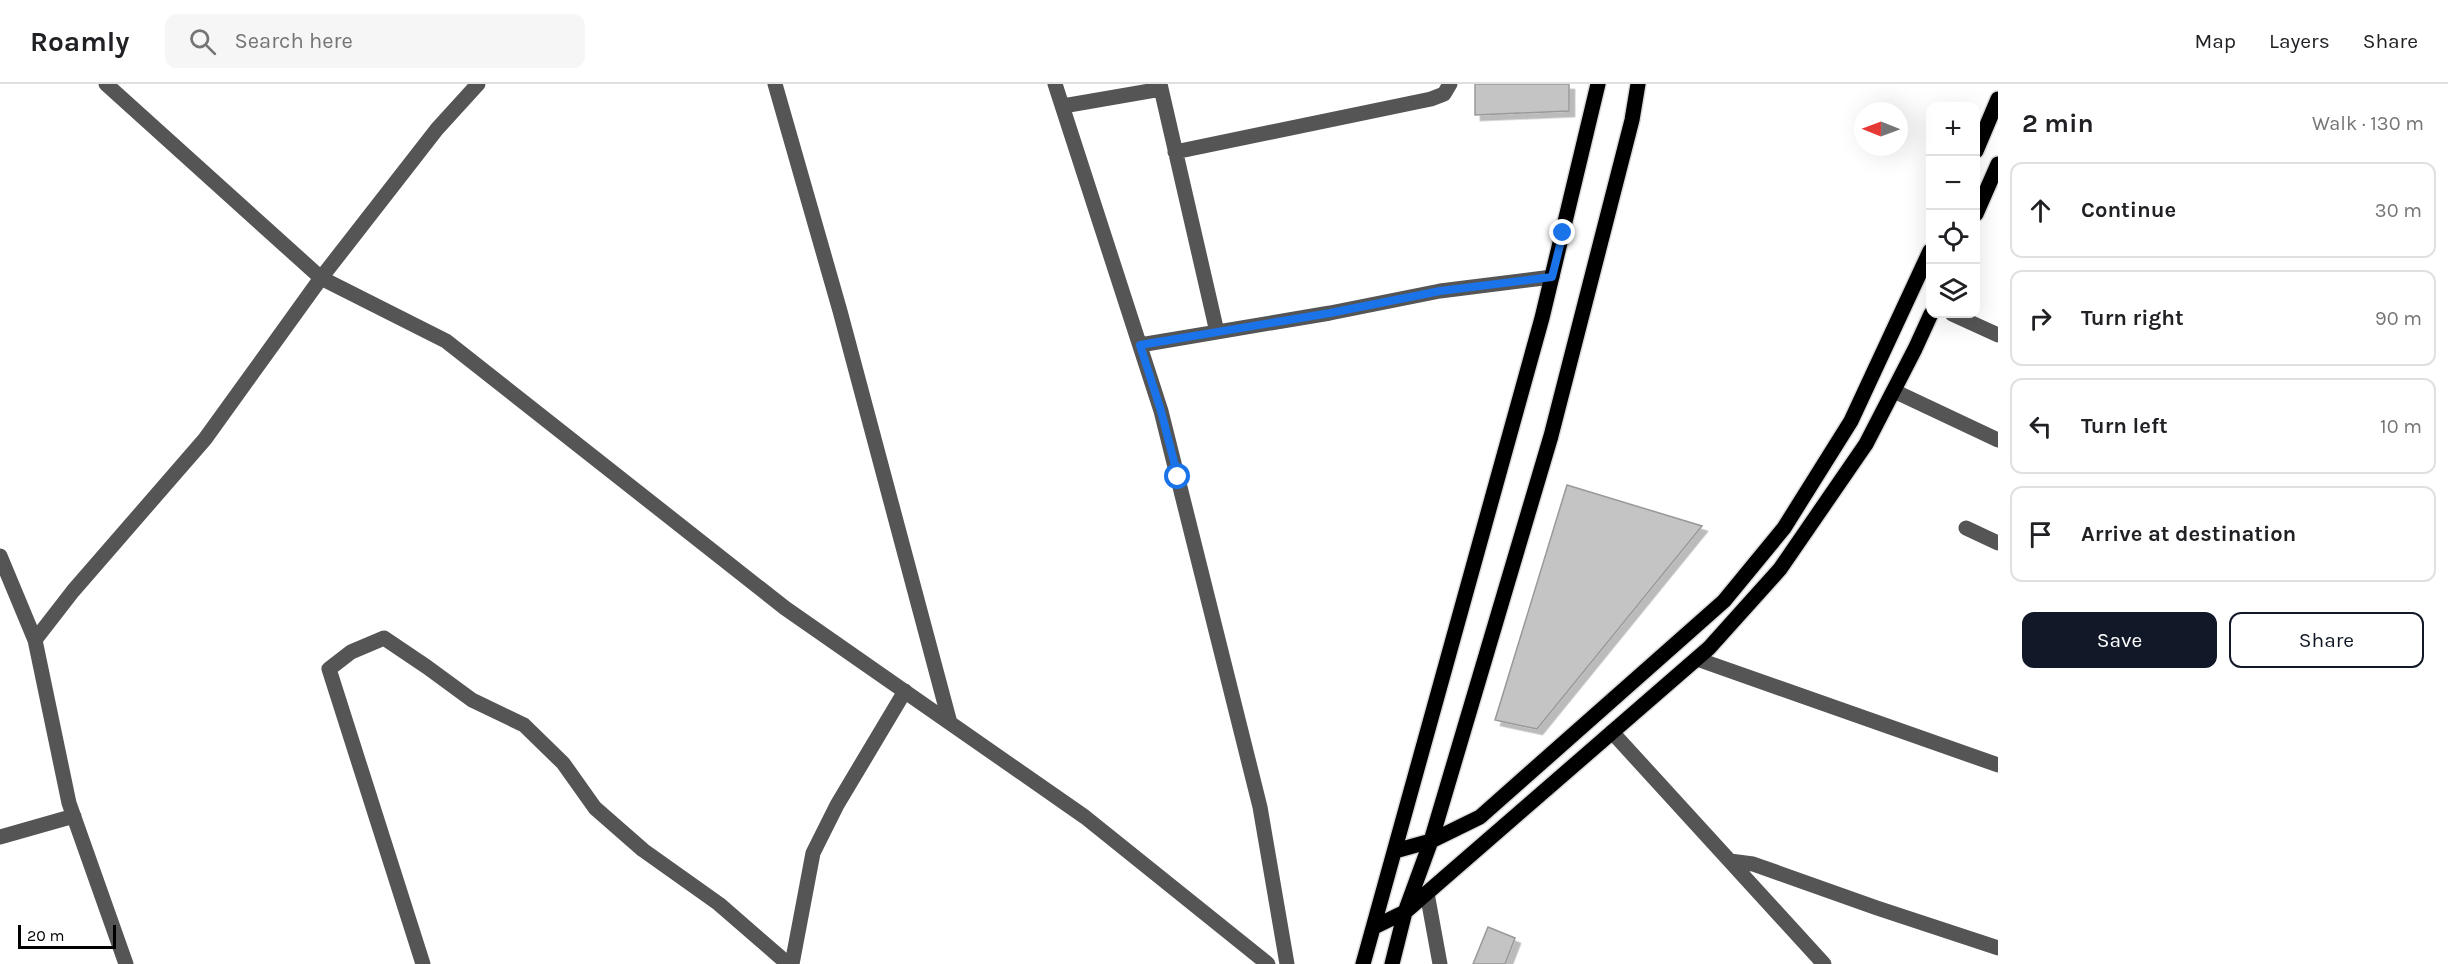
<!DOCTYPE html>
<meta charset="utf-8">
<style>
:root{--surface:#fff;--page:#f6f6f6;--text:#202124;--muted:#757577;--line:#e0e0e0;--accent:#111827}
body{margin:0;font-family:Karla,sans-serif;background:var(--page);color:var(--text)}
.controls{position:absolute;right:18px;top:18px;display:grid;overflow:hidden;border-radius:12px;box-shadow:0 6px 24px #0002}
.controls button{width:54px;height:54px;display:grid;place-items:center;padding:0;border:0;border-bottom:2px solid var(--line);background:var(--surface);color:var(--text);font:30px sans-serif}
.compass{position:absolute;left:1854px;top:18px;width:54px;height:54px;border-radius:50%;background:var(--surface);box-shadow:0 6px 24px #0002;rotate:271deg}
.scale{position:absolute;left:18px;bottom:15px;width:98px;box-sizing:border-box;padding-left:6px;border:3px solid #000;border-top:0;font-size:16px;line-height:21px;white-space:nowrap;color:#000;-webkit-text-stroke:4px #fff;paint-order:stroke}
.stop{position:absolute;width:18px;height:18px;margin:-14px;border:4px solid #1a73e8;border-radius:50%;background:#fff}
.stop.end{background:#1a73e8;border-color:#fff;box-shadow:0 2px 6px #0008}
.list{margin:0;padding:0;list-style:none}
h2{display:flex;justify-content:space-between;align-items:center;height:78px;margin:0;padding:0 24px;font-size:26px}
h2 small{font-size:20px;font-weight:400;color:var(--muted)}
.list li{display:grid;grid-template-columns:39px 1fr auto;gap:18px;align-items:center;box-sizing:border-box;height:96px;margin:0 12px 12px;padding:0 12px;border:2px solid var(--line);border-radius:12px}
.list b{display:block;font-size:22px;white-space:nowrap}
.list em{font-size:20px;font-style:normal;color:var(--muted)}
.actions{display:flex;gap:12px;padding:18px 24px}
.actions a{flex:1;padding:14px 0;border:2px solid var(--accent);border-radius:12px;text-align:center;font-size:21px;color:var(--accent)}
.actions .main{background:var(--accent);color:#fff}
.icon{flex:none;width:33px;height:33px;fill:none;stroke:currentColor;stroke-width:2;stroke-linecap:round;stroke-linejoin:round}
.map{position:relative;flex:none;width:1998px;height:880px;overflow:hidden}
header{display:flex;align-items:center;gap:36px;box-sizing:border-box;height:84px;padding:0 30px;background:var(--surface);border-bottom:2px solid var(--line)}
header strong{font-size:28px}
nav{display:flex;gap:33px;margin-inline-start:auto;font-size:21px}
.search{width:420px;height:54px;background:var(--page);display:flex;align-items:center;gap:15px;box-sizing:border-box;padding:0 21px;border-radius:12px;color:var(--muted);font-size:22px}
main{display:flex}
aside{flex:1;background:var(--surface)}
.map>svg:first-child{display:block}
.building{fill:#c4c4c4;stroke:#999;stroke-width:1.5;filter:url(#shadow)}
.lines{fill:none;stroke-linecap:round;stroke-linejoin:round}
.major-casing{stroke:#dbdbdb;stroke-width:18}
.minor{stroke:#555;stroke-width:15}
.major{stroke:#000;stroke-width:15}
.route{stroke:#1a73e8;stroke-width:8}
</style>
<header>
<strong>Roamly</strong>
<div class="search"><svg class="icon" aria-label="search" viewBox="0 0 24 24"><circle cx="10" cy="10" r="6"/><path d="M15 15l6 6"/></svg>Search here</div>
<nav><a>Map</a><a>Layers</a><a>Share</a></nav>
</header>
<main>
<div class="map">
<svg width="1998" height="880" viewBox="0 0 1998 880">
<defs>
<filter id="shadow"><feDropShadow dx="5.5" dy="5.5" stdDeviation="0" flood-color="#0004"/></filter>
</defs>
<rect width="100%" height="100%" fill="#fff"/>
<path class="building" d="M1475,0H1569V27L1475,31Z
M1567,401L1702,442L1537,645L1495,636Z
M1488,843L1515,854L1505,880H1473Z"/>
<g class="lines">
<defs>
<path id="major" d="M1976,67L1998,15
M1976,130L1998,80
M1395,767L1431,757L1480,733L1724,517L1784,444L1851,337L1930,167
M1374,843L1405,828L1709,564L1780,485L1866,360L1915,265L1931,230
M1363,880L1542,234L1598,0
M1392,880L1405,828L1431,757L1551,352L1632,36L1638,0"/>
</defs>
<use href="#major" class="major-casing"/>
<path class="minor" d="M106,0L321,194L446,257L785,524L1085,733L1268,880
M775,0L840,227L950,639
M1055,0L1161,327L1260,723L1287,880
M1160,0L1217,248
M1063,22L1161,5
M1175,68L1431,15L1444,10L1450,0
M1952,230L1998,251
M1140,261L1330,229L1440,207L1552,193
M1894,307L1998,356
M1966,444L1998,459
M0,472L35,556L69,719L126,880
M35,556L73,507L205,355L321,194L437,45L478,0
M1697,575L1998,681
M1612,648L1824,880
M0,753L74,732
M1730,777L1753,780L1877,824L1998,864
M1427,809L1440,880
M423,880L329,585L351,568L384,554L427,583L472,616L524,641L563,679L595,724L643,766L719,820L788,880
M792,880L813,769L837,721L905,607"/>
<use href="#major" class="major"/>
</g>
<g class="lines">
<path class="route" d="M1178,393L1161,327L1140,261L1330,229L1440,207L1552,193L1563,149"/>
</g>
</svg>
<div class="controls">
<button>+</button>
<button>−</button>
<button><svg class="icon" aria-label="locate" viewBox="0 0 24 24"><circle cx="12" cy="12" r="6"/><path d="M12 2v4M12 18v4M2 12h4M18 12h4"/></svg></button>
<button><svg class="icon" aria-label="layers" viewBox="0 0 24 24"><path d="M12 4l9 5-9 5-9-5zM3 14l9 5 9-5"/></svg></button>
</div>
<svg class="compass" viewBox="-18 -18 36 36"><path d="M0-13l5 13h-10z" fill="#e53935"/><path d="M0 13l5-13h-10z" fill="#757577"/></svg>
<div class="scale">20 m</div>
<div class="stop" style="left:1178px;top:393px"></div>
<div class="stop end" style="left:1563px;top:149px"></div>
</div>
<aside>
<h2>2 min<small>Walk · 130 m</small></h2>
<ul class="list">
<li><svg class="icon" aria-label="ahead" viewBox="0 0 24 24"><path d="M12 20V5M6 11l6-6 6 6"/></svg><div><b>Continue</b></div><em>30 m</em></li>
<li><svg class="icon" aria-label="right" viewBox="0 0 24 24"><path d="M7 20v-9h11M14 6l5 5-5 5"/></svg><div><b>Turn right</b></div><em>90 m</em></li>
<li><svg class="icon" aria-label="left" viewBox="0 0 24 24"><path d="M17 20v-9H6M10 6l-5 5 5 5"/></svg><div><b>Turn left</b></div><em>10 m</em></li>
<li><svg class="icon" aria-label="arrive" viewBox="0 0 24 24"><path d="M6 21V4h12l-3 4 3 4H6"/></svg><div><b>Arrive at destination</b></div></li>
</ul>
<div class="actions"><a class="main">Save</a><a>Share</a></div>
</aside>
</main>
